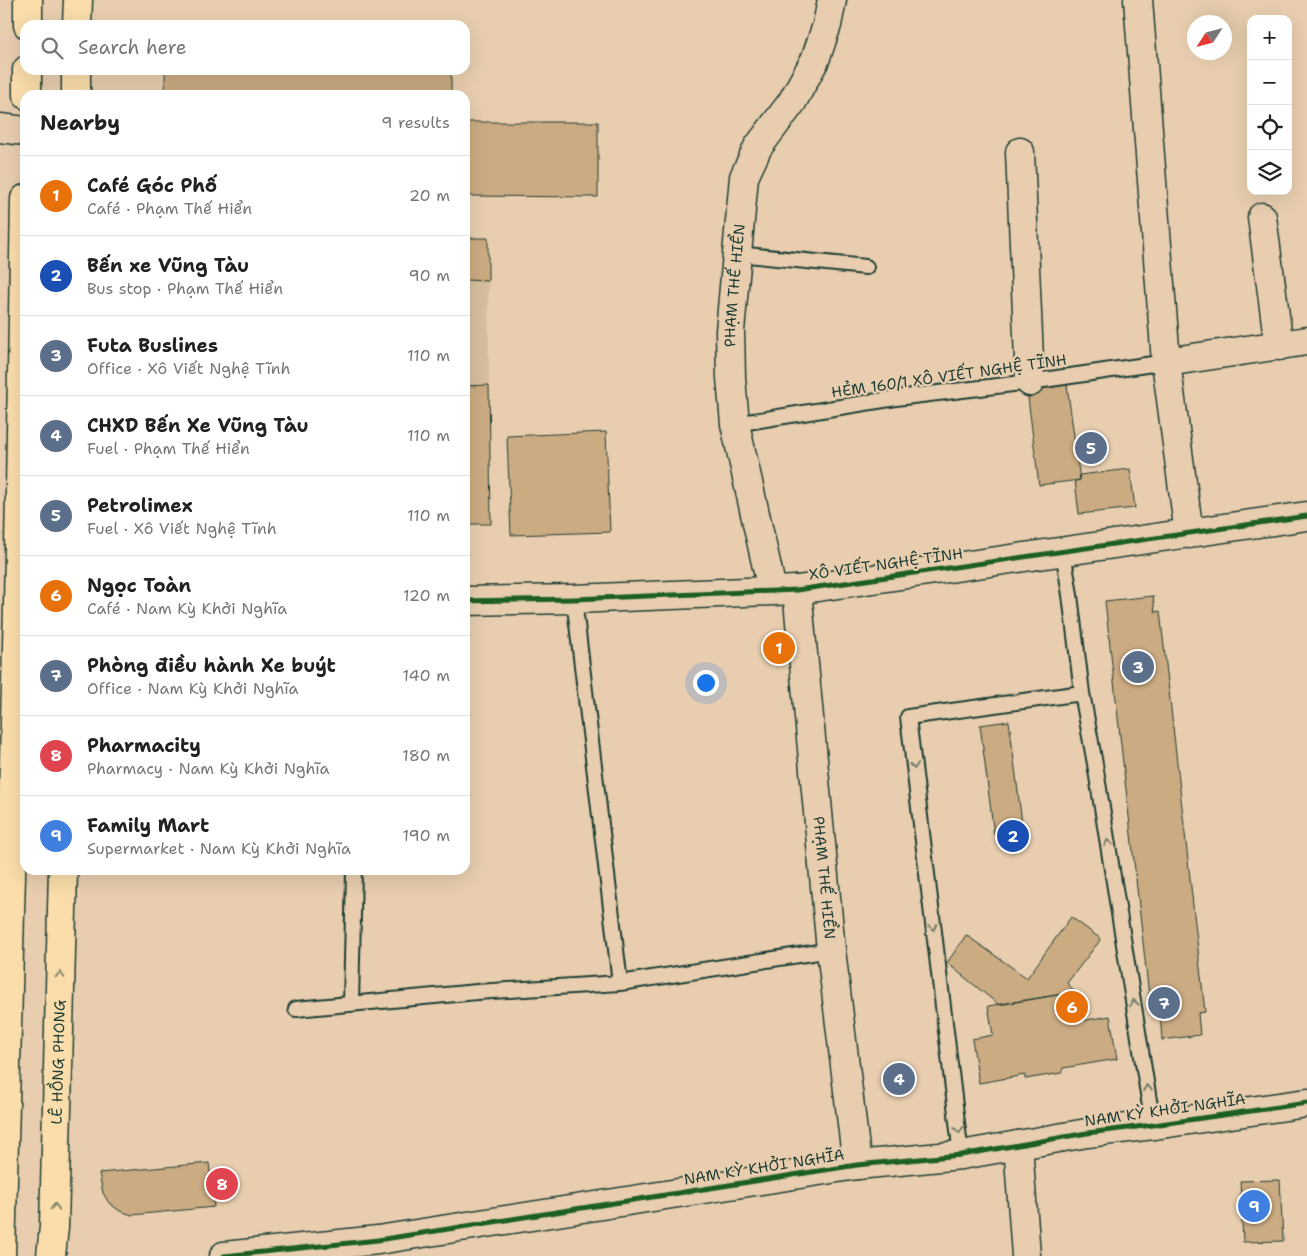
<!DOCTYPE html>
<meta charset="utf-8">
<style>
:root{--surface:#fff;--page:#f2f2f2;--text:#222;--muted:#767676;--line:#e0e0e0;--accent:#ea580c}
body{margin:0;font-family:"Shantell Sans",sans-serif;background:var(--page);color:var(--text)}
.controls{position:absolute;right:15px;top:15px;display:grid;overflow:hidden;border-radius:10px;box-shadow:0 5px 20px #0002}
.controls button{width:45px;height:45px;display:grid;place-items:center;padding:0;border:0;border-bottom:1px solid var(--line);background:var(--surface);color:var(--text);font:25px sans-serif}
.compass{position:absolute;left:1187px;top:15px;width:45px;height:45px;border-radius:50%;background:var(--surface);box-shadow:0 5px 20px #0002;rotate:234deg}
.you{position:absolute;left:705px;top:682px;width:18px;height:18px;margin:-12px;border:4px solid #fff;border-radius:50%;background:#1a73e8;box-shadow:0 0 0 8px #1a73e833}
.badge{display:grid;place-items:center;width:32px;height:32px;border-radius:50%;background:var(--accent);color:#fff;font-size:16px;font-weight:700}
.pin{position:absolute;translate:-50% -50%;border:2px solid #fff;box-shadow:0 1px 5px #0006}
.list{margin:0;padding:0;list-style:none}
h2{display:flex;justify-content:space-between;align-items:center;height:65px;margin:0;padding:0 20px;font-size:21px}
h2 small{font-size:16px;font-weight:400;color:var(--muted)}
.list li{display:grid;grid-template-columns:32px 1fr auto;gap:15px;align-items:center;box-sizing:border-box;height:80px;padding:0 20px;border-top:1px solid var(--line)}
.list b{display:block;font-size:19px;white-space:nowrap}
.list p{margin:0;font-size:16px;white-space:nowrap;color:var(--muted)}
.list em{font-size:16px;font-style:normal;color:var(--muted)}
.icon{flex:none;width:28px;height:28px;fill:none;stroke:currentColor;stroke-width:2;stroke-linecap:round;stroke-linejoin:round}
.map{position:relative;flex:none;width:1307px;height:1256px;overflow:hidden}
.search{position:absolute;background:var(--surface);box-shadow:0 5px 20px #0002;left:20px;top:20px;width:450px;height:55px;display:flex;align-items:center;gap:12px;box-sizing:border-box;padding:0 18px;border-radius:15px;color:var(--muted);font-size:19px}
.panel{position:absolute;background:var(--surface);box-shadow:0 5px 20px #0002;left:20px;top:90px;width:450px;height:785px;border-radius:15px}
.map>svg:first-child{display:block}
.built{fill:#d7bf9e}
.building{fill:#cbab82;stroke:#1f3d34}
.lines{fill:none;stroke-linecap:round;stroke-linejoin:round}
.service-casing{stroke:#1f3d34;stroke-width:18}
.minor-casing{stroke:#1f3d34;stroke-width:31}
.tertiary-casing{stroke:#1f3d34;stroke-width:31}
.primary-casing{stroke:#1f3d34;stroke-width:31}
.service{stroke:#e8ceaf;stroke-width:14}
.minor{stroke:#e8ceaf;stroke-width:28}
.tertiary{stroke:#e8ceaf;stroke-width:28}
.primary{stroke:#faddab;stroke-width:28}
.cycleway-casing{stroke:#e8ceaf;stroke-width:8}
.cycleway{stroke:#1b5e20;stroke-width:5}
.oneway{stroke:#797e6b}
.oneway2{stroke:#82856a}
.labels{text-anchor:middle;stroke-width:4.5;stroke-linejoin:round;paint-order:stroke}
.street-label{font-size:15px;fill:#1f3d34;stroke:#e8ceaf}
</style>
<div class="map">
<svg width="1307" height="1256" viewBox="0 0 1307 1256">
<rect width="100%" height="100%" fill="#e8ceaf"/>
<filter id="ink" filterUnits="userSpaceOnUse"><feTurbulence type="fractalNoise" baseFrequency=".02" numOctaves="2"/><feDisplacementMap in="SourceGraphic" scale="10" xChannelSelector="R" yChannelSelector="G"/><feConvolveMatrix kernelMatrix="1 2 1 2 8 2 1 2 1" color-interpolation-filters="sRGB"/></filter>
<g filter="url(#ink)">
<path class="built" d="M465,238H488L489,388L465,387Z"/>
<path class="building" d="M165,70H451V95H165Z
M465,122H598V197L465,196Z
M465,238H488V281L465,280Z
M489,385L491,524H465V386Z
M1067,385L1080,480L1039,485L1027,390Z
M606,432L610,532L511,535L507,436Z
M1130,469L1135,508L1079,514L1075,481L1080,480L1079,475Z
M1153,596L1155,612L1160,611L1205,1012L1198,1013L1200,1035L1162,1040L1160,1013L1151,1014L1105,601Z
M1009,721L1023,831L994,835L980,725Z
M1071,917L1101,939L1067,983L1075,992L999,1005L947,963L966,935L1027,978Z
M1075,992L1081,1021L1110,1016L1117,1059L1063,1068L1062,1073L1025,1079V1075L979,1083L972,1039L993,1035L988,1006Z
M209,1163L214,1207L132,1215L120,1211L109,1203L103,1193L99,1173Z
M1280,1180L1283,1241L1243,1242L1240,1181Z"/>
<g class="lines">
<defs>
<path id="service" d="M737,254L866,267
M735,424L896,398L1030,382L1166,362
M1063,551L1070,595L1082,693L1095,764L1153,1125
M574,599L620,983
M351,1004L354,870
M296,1009L477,992L620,983L831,950
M961,1155L908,717L1082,693"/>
<g id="minor">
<path d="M1138,0L1166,362L1189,534"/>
<path d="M0,128L25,131"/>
<path d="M1020,152L1030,382"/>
<path d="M1262,217L1279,346"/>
<path d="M1166,362L1307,341"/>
<path id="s1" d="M772,590L735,424L731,378L730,331L744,177L758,147L792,102L815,60L827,25L832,0"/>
<path id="s2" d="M797,590L831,950L857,1165"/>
<path d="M1018,1145L1026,1256"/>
</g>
<path id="tertiary" d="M465,601L574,599L797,590L1307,516
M224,1256L378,1240L857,1165L961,1155L1087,1133L1153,1125L1307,1103"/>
<g id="primary">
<path d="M28,25V0"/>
<path d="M77,25L78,0"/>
<path d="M27,95V70"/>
<path d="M76,95V70"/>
<path d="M1,1256L18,607L25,199"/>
<path id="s3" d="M51,1256L54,1227L63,870"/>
</g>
</defs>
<use href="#service" class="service-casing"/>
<use href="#minor" class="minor-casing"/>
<use href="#tertiary" class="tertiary-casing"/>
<use href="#primary" class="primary-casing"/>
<use href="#service" class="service"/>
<use href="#minor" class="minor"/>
<use href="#tertiary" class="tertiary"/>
<use href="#primary" class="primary"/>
<defs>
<path id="cycleway" d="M465,601L574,599L797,590L1307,516
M224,1256L378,1240L857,1165L961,1155L1087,1133L1153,1125L1307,1103"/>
</defs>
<use href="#cycleway" class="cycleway-casing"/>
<use href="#cycleway" class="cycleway"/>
</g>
<defs><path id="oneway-chevron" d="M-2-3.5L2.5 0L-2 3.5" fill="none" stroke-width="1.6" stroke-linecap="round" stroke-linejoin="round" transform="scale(1.25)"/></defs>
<g class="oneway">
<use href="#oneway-chevron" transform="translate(914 766) rotate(83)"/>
<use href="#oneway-chevron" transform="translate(1108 843) rotate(-99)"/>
<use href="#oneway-chevron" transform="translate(933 927) rotate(83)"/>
<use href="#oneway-chevron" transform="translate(1134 1003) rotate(-99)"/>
<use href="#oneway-chevron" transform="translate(1147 1088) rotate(-99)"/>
<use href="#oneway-chevron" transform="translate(959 1130) rotate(84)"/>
</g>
<g class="oneway2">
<use href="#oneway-chevron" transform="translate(60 975) rotate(-89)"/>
<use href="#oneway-chevron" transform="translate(55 1207) rotate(-89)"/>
</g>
</g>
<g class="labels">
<g class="street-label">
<text dy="5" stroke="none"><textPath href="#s1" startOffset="309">PHẠM THẾ HIỂN</textPath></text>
<text transform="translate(949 376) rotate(-8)" y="5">HẺM 160/1 XÔ VIẾT NGHỆ TĨNH</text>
<text transform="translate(886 564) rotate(-8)" y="5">XÔ VIẾT NGHỆ TĨNH</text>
<text dy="5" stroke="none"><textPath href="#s2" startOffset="289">PHẠM THẾ HIỂN</textPath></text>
<text dy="5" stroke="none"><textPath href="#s3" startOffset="194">LÊ HỒNG PHONG</textPath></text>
<text transform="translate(1165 1110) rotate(-8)" y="5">NAM KỲ KHỞI NGHĨA</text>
<text transform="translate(764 1167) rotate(-9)" y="5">NAM KỲ KHỞI NGHĨA</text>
</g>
</g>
</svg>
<div class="controls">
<button>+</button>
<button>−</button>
<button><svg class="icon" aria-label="locate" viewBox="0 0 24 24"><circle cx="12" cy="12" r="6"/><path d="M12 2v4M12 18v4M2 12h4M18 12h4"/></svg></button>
<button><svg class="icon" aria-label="layers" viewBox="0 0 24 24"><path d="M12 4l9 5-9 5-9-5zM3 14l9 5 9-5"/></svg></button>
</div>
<svg class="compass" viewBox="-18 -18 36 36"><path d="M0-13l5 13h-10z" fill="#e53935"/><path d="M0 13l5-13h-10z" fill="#767676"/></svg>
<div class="you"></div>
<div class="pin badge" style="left:779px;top:648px;background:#e8710a">1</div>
<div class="pin badge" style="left:1013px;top:836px;background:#1a4fb4">2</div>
<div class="pin badge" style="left:1138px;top:667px;background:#5c6f8a">3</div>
<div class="pin badge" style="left:899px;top:1079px;background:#5c6f8a">4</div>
<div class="pin badge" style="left:1091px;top:448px;background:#5c6f8a">5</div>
<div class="pin badge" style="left:1072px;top:1007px;background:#e8710a">6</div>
<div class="pin badge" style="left:1164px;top:1003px;background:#5c6f8a">7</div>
<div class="pin badge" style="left:222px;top:1184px;background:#e0444e">8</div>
<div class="pin badge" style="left:1254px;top:1206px;background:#3f7fe0">9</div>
<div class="search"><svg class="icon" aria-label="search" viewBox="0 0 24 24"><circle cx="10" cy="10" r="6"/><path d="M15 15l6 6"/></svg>Search here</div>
<section class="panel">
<h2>Nearby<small>9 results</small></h2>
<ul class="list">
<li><span class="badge" style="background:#e8710a">1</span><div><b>Café Góc Phố</b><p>Café · Phạm Thế Hiển</p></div><em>20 m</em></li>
<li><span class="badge" style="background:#1a4fb4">2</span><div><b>Bến xe Vũng Tàu</b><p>Bus stop · Phạm Thế Hiển</p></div><em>90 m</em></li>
<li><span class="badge" style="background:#5c6f8a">3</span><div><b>Futa Buslines</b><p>Office · Xô Viết Nghệ Tĩnh</p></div><em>110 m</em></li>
<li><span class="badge" style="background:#5c6f8a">4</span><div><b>CHXD Bến Xe Vũng Tàu</b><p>Fuel · Phạm Thế Hiển</p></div><em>110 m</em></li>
<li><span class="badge" style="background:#5c6f8a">5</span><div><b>Petrolimex</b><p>Fuel · Xô Viết Nghệ Tĩnh</p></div><em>110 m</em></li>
<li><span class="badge" style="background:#e8710a">6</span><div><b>Ngọc Toàn</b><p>Café · Nam Kỳ Khởi Nghĩa</p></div><em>120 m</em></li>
<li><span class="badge" style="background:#5c6f8a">7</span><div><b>Phòng điều hành Xe buýt</b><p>Office · Nam Kỳ Khởi Nghĩa</p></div><em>140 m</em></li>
<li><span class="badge" style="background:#e0444e">8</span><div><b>Pharmacity</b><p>Pharmacy · Nam Kỳ Khởi Nghĩa</p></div><em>180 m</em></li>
<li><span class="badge" style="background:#3f7fe0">9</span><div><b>Family Mart</b><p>Supermarket · Nam Kỳ Khởi Nghĩa</p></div><em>190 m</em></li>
</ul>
</section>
</div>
